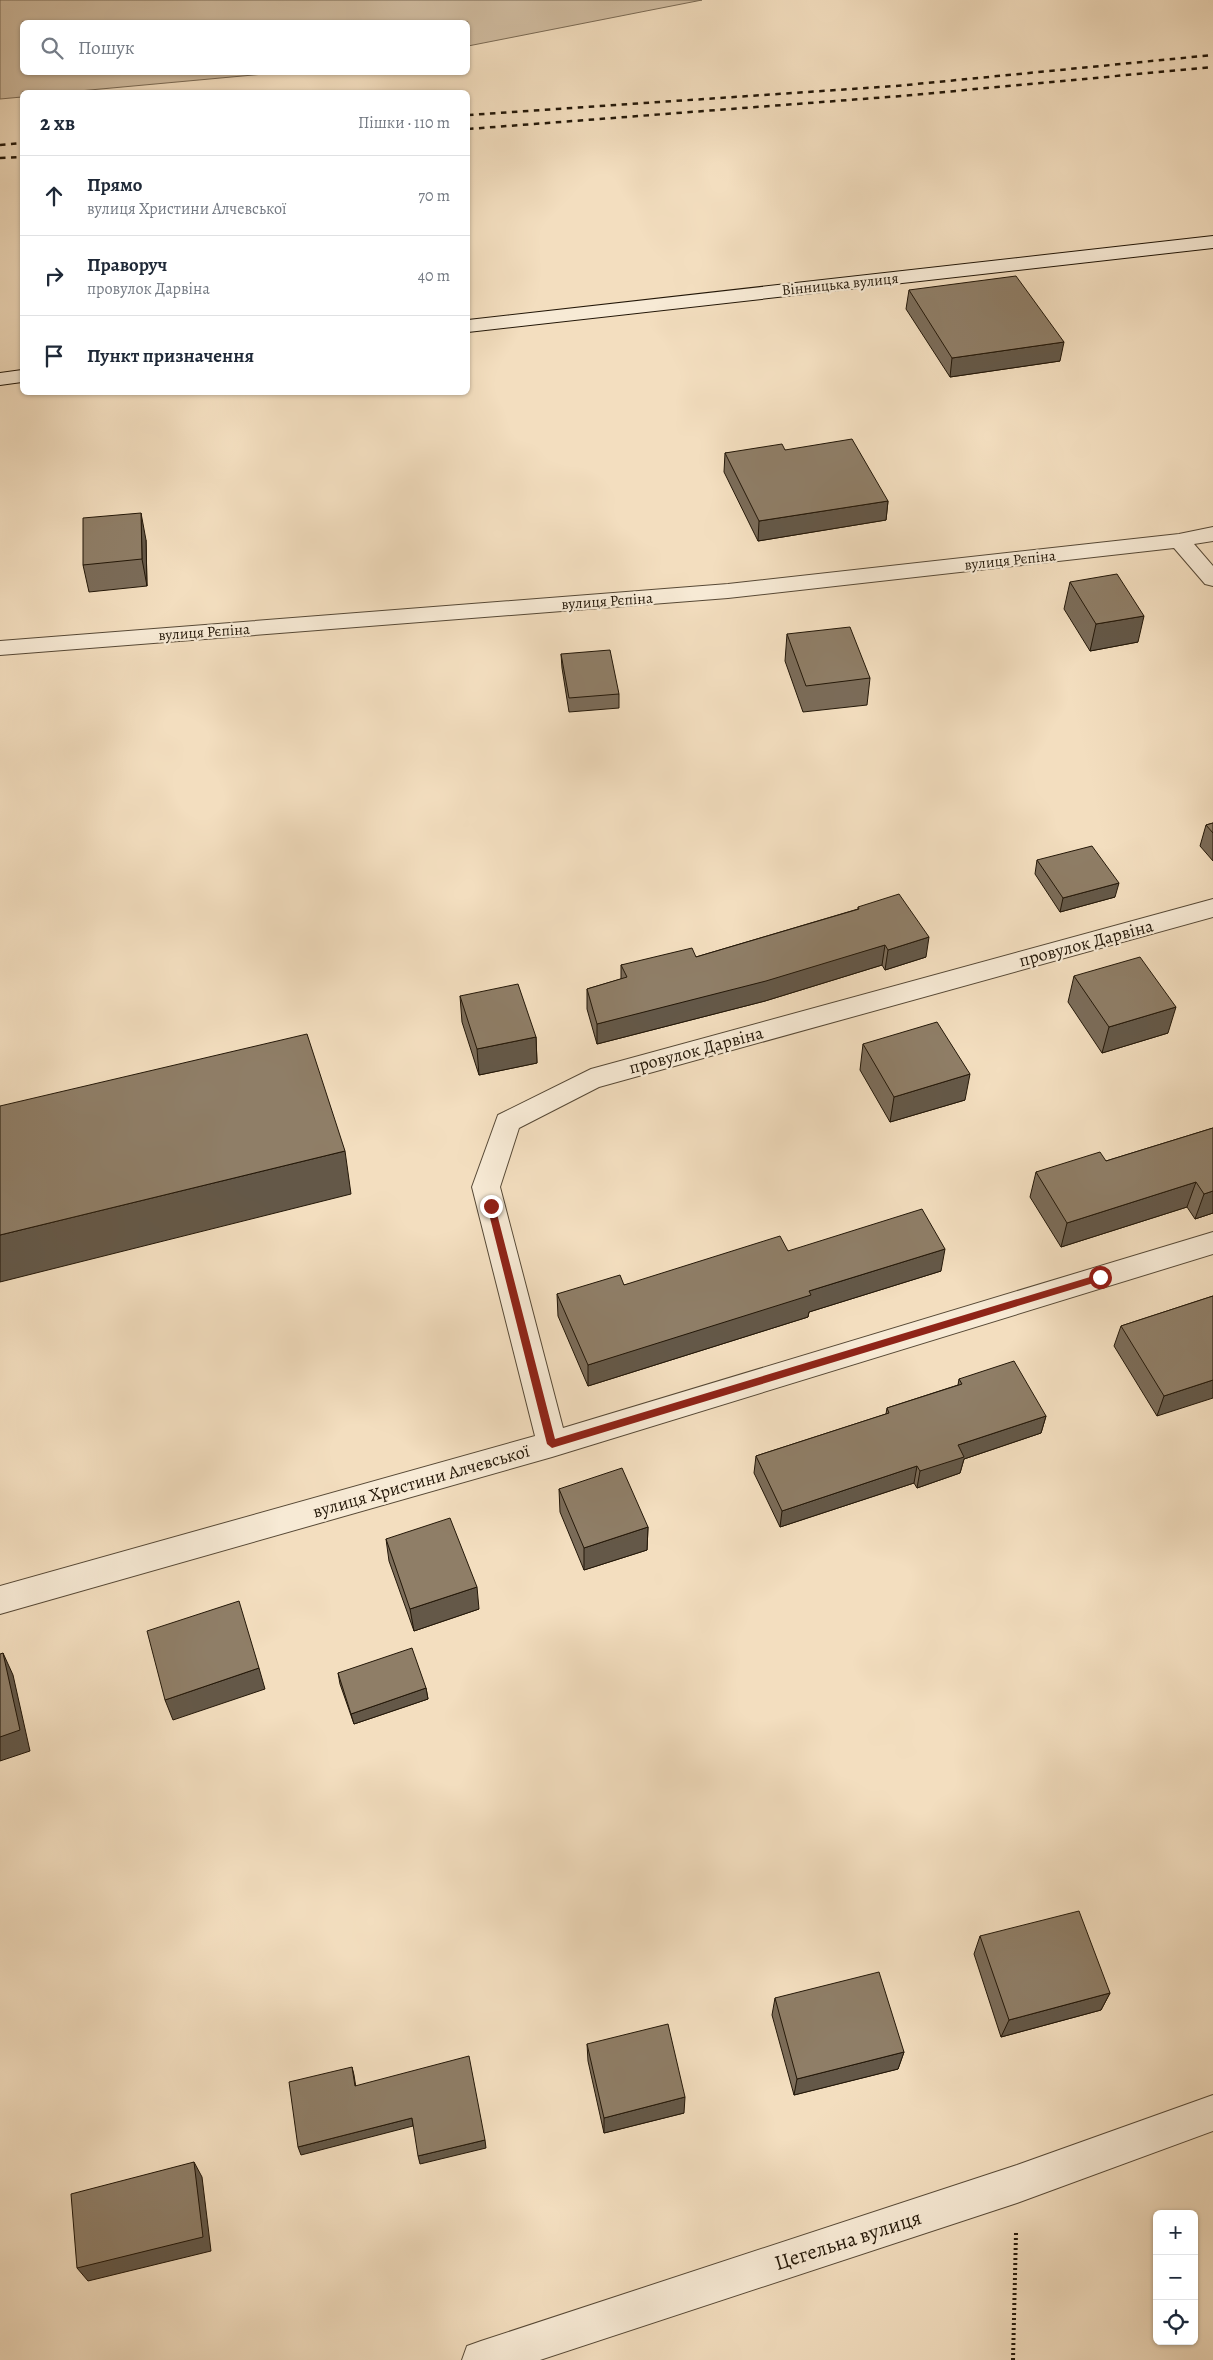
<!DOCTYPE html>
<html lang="uk">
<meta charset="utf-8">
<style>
:root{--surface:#fff;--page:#f6f6f7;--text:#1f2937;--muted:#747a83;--line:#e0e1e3}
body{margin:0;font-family:Alegreya,serif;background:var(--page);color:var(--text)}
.controls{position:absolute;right:15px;bottom:15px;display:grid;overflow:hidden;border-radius:8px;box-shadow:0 1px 4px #0004}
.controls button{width:45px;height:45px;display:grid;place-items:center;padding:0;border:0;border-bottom:1px solid var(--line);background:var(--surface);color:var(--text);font:25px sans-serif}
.stop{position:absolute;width:15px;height:15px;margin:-11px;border:4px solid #8f2418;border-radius:50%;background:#fff}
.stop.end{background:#8f2418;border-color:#fff;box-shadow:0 1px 5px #0008}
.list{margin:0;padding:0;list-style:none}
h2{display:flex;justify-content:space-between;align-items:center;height:65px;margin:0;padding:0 20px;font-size:21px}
h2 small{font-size:16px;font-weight:400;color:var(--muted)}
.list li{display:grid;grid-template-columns:32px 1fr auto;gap:15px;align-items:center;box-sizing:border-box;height:80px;padding:0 20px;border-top:1px solid var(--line)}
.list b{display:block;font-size:19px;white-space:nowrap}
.list p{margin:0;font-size:16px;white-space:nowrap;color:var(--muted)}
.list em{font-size:16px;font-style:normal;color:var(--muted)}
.icon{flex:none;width:28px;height:28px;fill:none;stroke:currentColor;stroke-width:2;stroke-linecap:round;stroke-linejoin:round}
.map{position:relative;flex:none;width:1213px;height:2360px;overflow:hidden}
.search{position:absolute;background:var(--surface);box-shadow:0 1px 4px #0004;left:20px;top:20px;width:450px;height:55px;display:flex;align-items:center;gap:12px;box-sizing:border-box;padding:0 18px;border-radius:8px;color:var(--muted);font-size:19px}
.panel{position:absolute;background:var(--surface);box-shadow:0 1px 4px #0004;left:20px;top:90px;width:450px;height:305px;border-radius:8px}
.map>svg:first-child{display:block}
.green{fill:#d0bca0;stroke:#7a6a54}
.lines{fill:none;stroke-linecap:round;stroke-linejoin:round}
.street-casing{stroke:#574936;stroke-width:2}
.secondary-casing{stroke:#231708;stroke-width:2}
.path{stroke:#231708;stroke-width:4;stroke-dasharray:2 3;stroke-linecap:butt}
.street{fill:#f7ead5;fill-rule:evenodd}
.secondary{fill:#f7ead5;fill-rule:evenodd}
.rail{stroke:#231708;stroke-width:2.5;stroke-dasharray:5.5 5.5;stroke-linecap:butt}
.wall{fill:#7b6c59;stroke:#231708}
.shaded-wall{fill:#645848;stroke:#231708}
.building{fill:#8f7e67;stroke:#231708}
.route{fill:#8f2418}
.labels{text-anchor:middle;stroke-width:4.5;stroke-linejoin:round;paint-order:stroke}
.far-street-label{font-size:15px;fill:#231708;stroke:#f7ead5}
.street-label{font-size:18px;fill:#231708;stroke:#f7ead5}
.near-street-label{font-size:21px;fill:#231708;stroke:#f7ead5}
</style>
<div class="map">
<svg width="1213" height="2360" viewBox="0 0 1213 2360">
<rect width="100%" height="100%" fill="#f3debf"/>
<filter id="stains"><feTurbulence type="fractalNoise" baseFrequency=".004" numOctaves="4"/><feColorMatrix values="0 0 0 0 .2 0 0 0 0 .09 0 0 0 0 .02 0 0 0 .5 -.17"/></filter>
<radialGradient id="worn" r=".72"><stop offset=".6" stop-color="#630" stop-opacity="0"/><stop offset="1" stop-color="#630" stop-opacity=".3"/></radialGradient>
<path class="green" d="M0,0H702L468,46V22H22V72L275,73L68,92H22V97L0,99Z"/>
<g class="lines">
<defs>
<path id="street" d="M1213,527V541L1194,544L1213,566V586L1205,584L1174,548L728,598L0,655V641L728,584L1179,534Z
M1213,899V917L599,1087L519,1128L500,1187L563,1428L1213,1232V1254L552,1457L0,1614V1586L535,1436L472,1187L498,1115L591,1069Z
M1213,2095V2131L1017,2203L540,2360H462L467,2346L481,2341L1017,2165Z"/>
<path id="secondary" d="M1213,236V248L468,332V320Z
M22,370V382L0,385V373Z"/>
</defs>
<use href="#street" class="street-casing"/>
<use href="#secondary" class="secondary-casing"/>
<path class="path" d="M1013,2360L1016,2233"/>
<use href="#street" class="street"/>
<use href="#secondary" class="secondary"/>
<path class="rail" d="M468,115L896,86L1213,55
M468,129L901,96L1213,67
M0,145L22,143
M0,158L22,157"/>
</g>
<path class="wall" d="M909,290L1060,361L950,377L906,309Z
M785,450L888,501L886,520L758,541L724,472L725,453Z
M146,540L147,586L89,592L83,565Z
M1070,582L1138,642L1090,651L1064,609Z
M787,634L870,678L867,705L803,712L785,661Z
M561,654L619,694V708L569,712L562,668Z
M1213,823V861L1200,846L1206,825Z
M1037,860L1115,897L1060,912L1035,874Z
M858,907L926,957L885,970L882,965L765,1001L597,1044L587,1009V989L621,979V965L696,957L858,909Z
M1074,976L1168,1033L1102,1053L1068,1002Z
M460,996L536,1037L537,1063L479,1075L462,1022Z
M863,1044L965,1100L890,1122L860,1070Z
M1213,1128V1213L1195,1219L1187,1207L1061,1247L1030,1197L1036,1172L1106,1161Z
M788,1251L941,1271L809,1312L808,1317L588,1386L558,1316L557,1294L624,1285Z
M1213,1296L1157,1416L1114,1346L1121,1326Z
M959,1379L1046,1416L1041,1433L964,1459L960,1473L917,1488L914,1483L780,1527L754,1473L756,1456L886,1414L887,1408L958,1385Z
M559,1489L648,1527L647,1550L584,1570L560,1512Z
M386,1539L479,1609L414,1631L389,1561Z
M338,1673L426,1688L428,1699L354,1724L340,1684Z
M980,1936L1110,1993L1101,2010L1001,2037L974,1954Z
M775,1998L904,2052L898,2069L794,2095L772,2015Z
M587,2044L684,2113L604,2133L588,2061Z"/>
<path class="shaded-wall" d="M1064,342L1060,361L950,377L952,358Z
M888,501L886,520L758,541L759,521Z
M141,513L146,540L147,586L142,559Z
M1144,616L1138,642L1090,651L1096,624Z
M1119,883L1115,897L1060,912L1063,898Z
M929,937L926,957L885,970L888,950Z
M885,945L882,965L765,1001L597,1044V1024Z
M1176,1007L1168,1033L1102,1053L1109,1027Z
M536,1037L537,1063L479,1075L477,1049Z
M970,1074L965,1100L890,1122L894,1097Z
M345,1151L351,1194L0,1282V1235Z
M1196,1182L1187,1207L1061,1247L1067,1223Z
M1213,1191V1213L1195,1219L1204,1194Z
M945,1249L941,1271L809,1312L808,1317L588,1386V1365L809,1291Z
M1213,1380V1398L1157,1416L1164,1396Z
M1046,1416L1041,1433L964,1459L960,1473L917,1488L920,1471L958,1445Z
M917,1466L914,1483L780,1527L782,1511Z
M648,1527L647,1550L584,1570V1548Z
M477,1587L479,1609L414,1631L410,1609Z
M3,1653L13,1675L30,1751L0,1761V1737Z
M259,1668L265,1689L173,1720L165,1700Z
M426,1688L428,1699L354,1724L351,1714Z
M1110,1993L1101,2010L1001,2037L1009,2020Z
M904,2052L898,2069L794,2095L797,2079Z
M352,2067L354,2075L357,2094L355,2086Z
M685,2097L684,2113L604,2133V2118Z
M412,2118L413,2126L301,2155L298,2147Z
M485,2140L486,2148L420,2164L418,2156Z
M194,2162L202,2177L211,2251L88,2281L77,2268Z"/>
<path class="building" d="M1016,276L1064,342L952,358L909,290Z
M852,439L888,501L759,521L725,453L782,444L785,450Z
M141,513L142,559L83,565V518Z
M1117,574L1144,616L1096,624L1070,582Z
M850,627L870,678L806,686L787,634Z
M610,650L619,694L569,698L561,654Z
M1213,823V833L1206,825Z
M1092,846L1119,883L1063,898L1037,860Z
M899,894L929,937L888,950L885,945L766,981L597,1024L587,989L627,977L621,965L692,948L696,957L859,909L858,907Z
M1140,957L1176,1007L1109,1027L1074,976Z
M518,984L536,1037L477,1049L460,996Z
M937,1022L970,1074L894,1097L863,1044Z
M307,1034L345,1151L0,1235V1106Z
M1213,1128V1191L1204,1194L1196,1182L1067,1223L1036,1172L1100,1152L1106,1161Z
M922,1209L945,1249L809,1291L811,1295L588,1365L557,1294L620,1275L624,1285L780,1236L788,1251Z
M1213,1296V1380L1164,1396L1121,1326Z
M1014,1361L1046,1416L958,1445L964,1457L920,1471L917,1466L782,1511L756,1456L889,1413L887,1408L962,1384L959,1379Z
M622,1468L648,1527L584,1548L559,1489Z
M450,1518L477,1587L410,1609L386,1539Z
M239,1601L259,1668L165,1700L147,1631Z
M412,1648L426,1688L351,1714L338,1673Z
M3,1653L20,1730L0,1737V1654Z
M1079,1911L1110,1993L1009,2020L980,1936Z
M879,1972L904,2052L797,2079L775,1998Z
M668,2024L685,2097L604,2118L587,2044Z
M469,2056L485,2140L418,2156L412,2118L298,2147L289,2082L352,2067L355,2086Z
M194,2162L203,2237L77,2268L71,2194Z"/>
<path class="route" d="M491,1202L495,1206L555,1439L1100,1274L1104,1277L1100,1281L552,1448L547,1444L487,1206Z"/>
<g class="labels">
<g class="far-street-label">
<text transform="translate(840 284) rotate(-6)" y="5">Вінницька вулиця</text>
<text transform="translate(1010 560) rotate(-6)" y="5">вулиця Рєпіна</text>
<text transform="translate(607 601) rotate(-4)" y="5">вулиця Рєпіна</text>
<text transform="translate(204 632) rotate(-4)" y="5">вулиця Рєпіна</text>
</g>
<g class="street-label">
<text transform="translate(1086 943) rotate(-15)" y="6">провулок Дарвіна</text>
<text transform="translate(696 1050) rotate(-15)" y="6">провулок Дарвіна</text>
<text transform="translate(421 1481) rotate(-16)" y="6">вулиця Христини Алчевської</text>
</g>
<g class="near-street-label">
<text transform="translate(848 2240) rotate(-18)" y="7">Цегельна вулиця</text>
</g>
</g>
<rect width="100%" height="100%" filter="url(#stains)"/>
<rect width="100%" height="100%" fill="url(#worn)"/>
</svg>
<div class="controls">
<button>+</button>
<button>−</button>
<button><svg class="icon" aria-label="locate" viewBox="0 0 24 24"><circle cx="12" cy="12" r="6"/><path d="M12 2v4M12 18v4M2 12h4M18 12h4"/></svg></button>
</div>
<div class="stop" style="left:1100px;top:1277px"></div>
<div class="stop end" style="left:491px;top:1206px"></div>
<div class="search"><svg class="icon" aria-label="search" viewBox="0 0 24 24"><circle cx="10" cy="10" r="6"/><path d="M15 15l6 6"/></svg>Пошук</div>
<section class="panel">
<h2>2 хв<small>Пішки · 110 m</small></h2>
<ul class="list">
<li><svg class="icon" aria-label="ahead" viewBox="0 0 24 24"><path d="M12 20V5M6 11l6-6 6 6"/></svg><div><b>Прямо</b><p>вулиця Христини Алчевської</p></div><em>70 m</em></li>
<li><svg class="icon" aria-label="right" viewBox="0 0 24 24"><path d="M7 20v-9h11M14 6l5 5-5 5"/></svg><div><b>Праворуч</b><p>провулок Дарвіна</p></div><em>40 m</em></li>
<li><svg class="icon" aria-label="arrive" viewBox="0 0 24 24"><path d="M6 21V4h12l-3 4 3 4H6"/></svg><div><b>Пункт призначення</b></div></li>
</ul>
</section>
</div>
